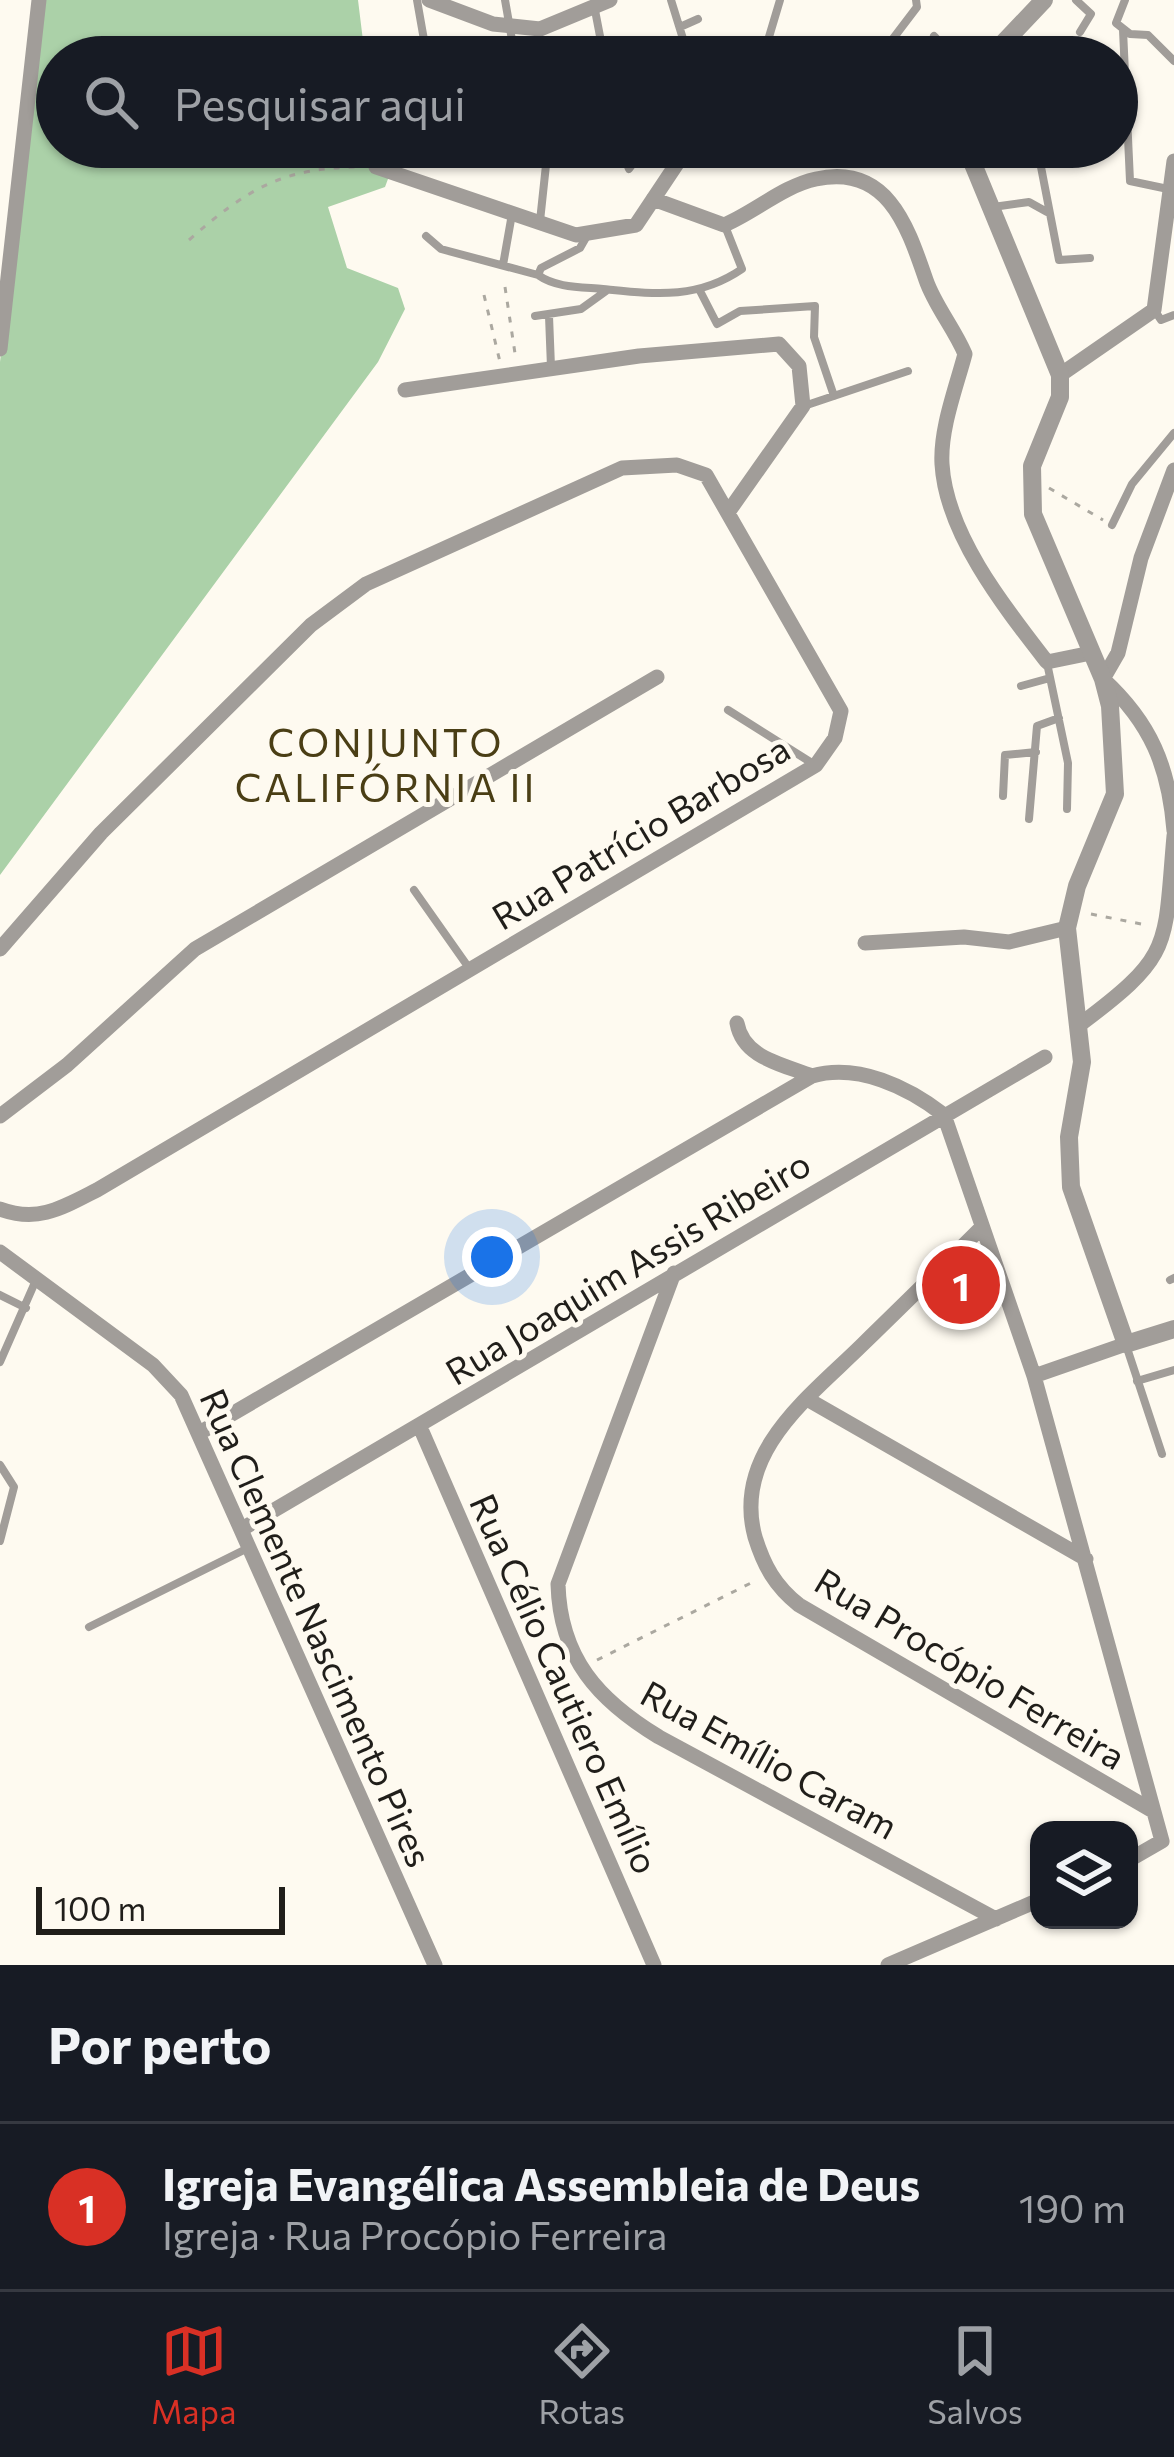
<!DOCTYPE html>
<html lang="pt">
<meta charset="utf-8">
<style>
:root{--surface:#171b24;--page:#20242c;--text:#f1f3f6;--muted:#9ea1a6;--line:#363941;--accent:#d93025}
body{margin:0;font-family:Commissioner,sans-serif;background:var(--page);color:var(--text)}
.controls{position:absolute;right:36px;bottom:36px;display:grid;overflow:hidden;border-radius:24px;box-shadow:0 3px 9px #0004}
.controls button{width:108px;height:108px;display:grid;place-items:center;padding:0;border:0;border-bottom:3px solid var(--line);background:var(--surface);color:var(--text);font:60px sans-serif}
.scale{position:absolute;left:36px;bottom:30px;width:249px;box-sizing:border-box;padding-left:12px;border:6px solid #201e1a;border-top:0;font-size:33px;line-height:42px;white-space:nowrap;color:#201e1a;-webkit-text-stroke:9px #fefaf0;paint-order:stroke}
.you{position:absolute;left:492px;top:1257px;width:42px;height:42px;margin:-30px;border:9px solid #fff;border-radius:50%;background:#1a73e8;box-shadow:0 0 0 18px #1a73e833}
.badge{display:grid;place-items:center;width:78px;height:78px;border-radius:50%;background:var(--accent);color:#fff;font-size:39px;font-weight:700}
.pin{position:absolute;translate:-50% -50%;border:6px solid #fff;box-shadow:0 3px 12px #0006}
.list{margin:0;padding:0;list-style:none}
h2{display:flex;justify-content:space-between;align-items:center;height:156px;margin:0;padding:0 48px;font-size:51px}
h2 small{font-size:39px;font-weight:400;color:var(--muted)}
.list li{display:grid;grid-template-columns:78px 1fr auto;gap:36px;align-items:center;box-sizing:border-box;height:168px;padding:0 48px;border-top:3px solid var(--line)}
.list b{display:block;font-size:45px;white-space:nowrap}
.list p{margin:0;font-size:39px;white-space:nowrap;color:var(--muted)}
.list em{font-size:39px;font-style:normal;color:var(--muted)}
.icon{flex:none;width:66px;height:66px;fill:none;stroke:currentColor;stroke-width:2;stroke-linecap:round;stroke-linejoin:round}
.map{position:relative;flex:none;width:1174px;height:1965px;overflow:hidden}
.search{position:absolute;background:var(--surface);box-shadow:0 3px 9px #0004;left:36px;right:36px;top:36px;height:132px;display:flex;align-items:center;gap:30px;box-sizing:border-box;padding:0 42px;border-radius:66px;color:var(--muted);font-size:45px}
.sheet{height:324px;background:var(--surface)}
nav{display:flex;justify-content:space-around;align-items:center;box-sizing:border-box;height:168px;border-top:3px solid var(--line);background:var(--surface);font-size:33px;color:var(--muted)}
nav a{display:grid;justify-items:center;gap:6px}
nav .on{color:var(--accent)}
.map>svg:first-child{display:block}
.forest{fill:#abd1a8}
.shadow{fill:#0003}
.building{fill:#cabfb6;stroke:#8e847c;stroke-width:3}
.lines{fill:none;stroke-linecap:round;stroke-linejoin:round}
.path{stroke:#aba8a0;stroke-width:3;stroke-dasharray:6 9;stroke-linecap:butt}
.service{stroke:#a19d99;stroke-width:8}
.minor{stroke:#a19d99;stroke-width:15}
.tertiary{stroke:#a19d99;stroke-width:18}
.labels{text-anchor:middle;stroke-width:10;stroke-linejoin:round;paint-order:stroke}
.street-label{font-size:36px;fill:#201e1a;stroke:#fefaf0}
.neighbourhood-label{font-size:39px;letter-spacing:3px;fill:#4a3e15;stroke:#fefaf0}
</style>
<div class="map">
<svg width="1174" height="1965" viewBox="0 0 1174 1965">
<rect width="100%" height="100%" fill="#fefaf0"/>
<path class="forest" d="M40,0H358L365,57H57V147H382L395,160L385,187L328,207L347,268L398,288L405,309L378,362L0,875V362Z"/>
<path class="shadow" d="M977,1269L981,1287L959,1306L949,1295Z"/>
<path class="building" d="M976,1261L980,1281L954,1303L942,1289Z"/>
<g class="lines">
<path class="path" d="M427,147L425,152L433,158L429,170
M189,240C247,189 283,167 362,167
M505,287L516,360
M484,295L500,362
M1049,488L1103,520
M1091,914L1146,925
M525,1636L549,1624
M597,1660L755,1581"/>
<path class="service" d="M417,0L427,57
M505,0L515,57
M671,0L684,42L695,57
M1076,0L1091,14L1080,32
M1125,0L1116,23L1130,34L1148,35L1174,61
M594,5L604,57
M680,27L698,19
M1123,30L1130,181L1168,189
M934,36L954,57
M763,57L780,0
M879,57L917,7L916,0
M529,147L530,160L546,165L540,221
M620,147L629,169L643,150L651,155L660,147
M1055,147L1041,167L1059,260L1090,258
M993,207L1029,202L1047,212
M588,234L580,248L541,268L538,275C556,288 582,287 603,289C654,294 697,300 742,269L725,226
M426,236L441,249L538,275
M503,265L512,214
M699,289L717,324L740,311L815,306L814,337L834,396
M1155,311L1161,320L1174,315
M535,316L581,309L606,291
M549,316L551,367
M804,406L908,371
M1112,525L1132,484L1174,433
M1047,663L1068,763L1067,809
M1021,686L1050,678
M728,710L815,765
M1003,796L1005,755L1036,752
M1029,819L1037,726L1059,718
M414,890L469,968
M1170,1280L1174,1278
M0,1295L26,1308
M1126,1345L1162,1454
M0,1362L36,1280
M1137,1381L1174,1370
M0,1465L14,1487L0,1541
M89,1627L248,1548"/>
<path class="minor" d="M429,0L493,24L540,29L610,0
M376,167L576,235L636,225L688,147
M653,199L724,225C755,212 783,186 816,179C888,163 908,228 926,280C935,306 954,328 965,354C956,388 940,429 942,464C946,534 1005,608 1047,662L1091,653
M0,349L39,0
M1060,375L1154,310L1174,161
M405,390L639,356L779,344L799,366L803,406L729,511
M1174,470L1141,558L1118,653L1103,679C1151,723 1169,767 1174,831
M865,943L964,937L1009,942L1067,928
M0,949L101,833L311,625L366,584L622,468L677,465L706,475L841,711L835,738L816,765L97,1190C62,1208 38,1223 0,1209
M737,1023C743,1058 782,1064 812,1076
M1082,1023C1174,954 1164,947 1174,836
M0,1116L67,1065L195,949L657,677
M980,1229C941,1268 901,1307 861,1346C809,1397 732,1453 755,1537C764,1566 775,1586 799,1605L1153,1811
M0,1252L153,1365L181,1395L435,1965
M674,1273L558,1584C560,1658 598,1700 659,1737L996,1919
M1034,1376L1126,1344
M807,1399L1086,1559
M420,1427L654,1965
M201,1432L812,1076C858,1063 908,1087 944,1115L1034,1376L1162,1841L1129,1860
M242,1529L1045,1057
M888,1965L1039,1900"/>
<path class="tertiary" d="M990,57L1044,0
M966,147L1060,375V397L1032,466L1033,514L1103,679L1110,706L1115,794L1077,886L1067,928L1082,1062L1069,1137L1071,1187L1126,1344L1174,1329"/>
</g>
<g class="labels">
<g class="street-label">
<text transform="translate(641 833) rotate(-31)" y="13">Rua Patrício Barbosa</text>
<text transform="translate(628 1268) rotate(-31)" y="13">Rua Joaquim Assis Ribeiro</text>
<text transform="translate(316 1628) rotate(66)" y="13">Rua Clemente Nascimento Pires</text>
<text transform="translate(970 1669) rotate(31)" y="13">Rua Procópio Ferreira</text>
<text transform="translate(564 1684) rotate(66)" y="13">Rua Célio Cautiero Emílio</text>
<text transform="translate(769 1760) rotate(29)" y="13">Rua Emílio Caram</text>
</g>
<g class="neighbourhood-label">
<text x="386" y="757">CONJUNTO<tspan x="386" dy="45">CALIFÓRNIA II</tspan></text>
</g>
</g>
</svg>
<div class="controls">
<button><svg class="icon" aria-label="layers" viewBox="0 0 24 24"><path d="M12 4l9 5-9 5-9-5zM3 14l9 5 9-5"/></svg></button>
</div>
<div class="scale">100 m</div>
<div class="you"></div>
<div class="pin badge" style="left:961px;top:1285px">1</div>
<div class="search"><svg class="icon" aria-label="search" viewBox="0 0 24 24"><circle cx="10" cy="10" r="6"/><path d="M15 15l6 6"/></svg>Pesquisar aqui</div>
</div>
<section class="sheet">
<h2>Por perto<small></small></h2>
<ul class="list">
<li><span class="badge">1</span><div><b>Igreja Evangélica Assembleia de Deus</b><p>Igreja · Rua Procópio Ferreira</p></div><em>190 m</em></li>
</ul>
</section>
<nav>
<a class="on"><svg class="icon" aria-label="map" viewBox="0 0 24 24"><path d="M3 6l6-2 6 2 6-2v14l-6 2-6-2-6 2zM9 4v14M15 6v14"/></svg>Mapa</a>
<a><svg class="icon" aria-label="directions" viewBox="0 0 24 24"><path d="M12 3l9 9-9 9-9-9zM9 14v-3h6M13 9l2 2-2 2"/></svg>Rotas</a>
<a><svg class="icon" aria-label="saved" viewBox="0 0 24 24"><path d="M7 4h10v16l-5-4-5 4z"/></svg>Salvos</a>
</nav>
